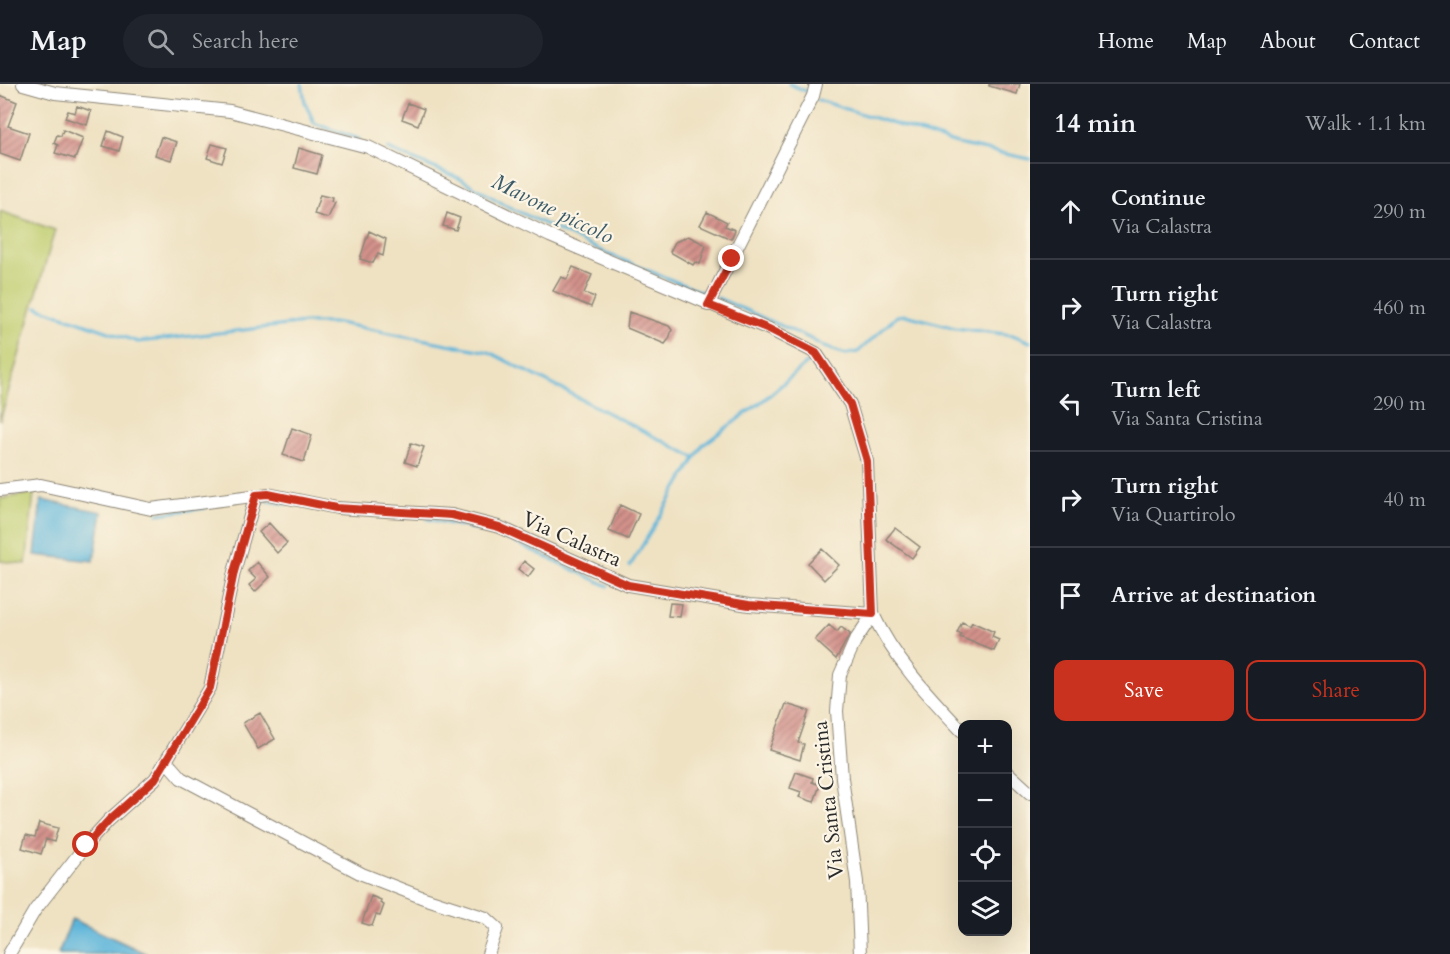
<!DOCTYPE html>
<meta charset="utf-8">
<style>
:root{--surface:#171b24;--page:#20242c;--text:#f1f3f6;--muted:#9ea1a6;--line:#363941;--accent:#c8321e}
body{margin:0;font-family:Cardo,serif;background:var(--page);color:var(--text)}
.controls{position:absolute;right:18px;bottom:18px;display:grid;overflow:hidden;border-radius:12px;box-shadow:0 6px 24px #0002}
.controls button{width:54px;height:54px;display:grid;place-items:center;padding:0;border:0;border-bottom:2px solid var(--line);background:var(--surface);color:var(--text);font:30px sans-serif}
.stop{position:absolute;width:18px;height:18px;margin:-14px;border:4px solid #c8321e;border-radius:50%;background:#fff}
.stop.end{background:#c8321e;border-color:#fff;box-shadow:0 2px 6px #0008}
.list{margin:0;padding:0;list-style:none}
h2{display:flex;justify-content:space-between;align-items:center;height:78px;margin:0;padding:0 24px;font-size:26px}
h2 small{font-size:20px;font-weight:400;color:var(--muted)}
.list li{display:grid;grid-template-columns:39px 1fr auto;gap:18px;align-items:center;box-sizing:border-box;height:96px;padding:0 24px;border-top:2px solid var(--line)}
.list b{display:block;font-size:22px;white-space:nowrap}
.list p{margin:0;font-size:20px;white-space:nowrap;color:var(--muted)}
.list em{font-size:20px;font-style:normal;color:var(--muted)}
.actions{display:flex;gap:12px;padding:18px 24px}
.actions a{flex:1;padding:14px 0;border:2px solid var(--accent);border-radius:12px;text-align:center;font-size:21px;color:var(--accent)}
.actions .main{background:var(--accent);color:#fff}
.icon{flex:none;width:33px;height:33px;fill:none;stroke:currentColor;stroke-width:2;stroke-linecap:round;stroke-linejoin:round}
.map{position:relative;flex:none;width:1030px;height:870px;overflow:hidden}
header{display:flex;align-items:center;gap:36px;box-sizing:border-box;height:84px;padding:0 30px;background:var(--surface);border-bottom:2px solid var(--line)}
header strong{font-size:28px}
nav{display:flex;gap:33px;margin-inline-start:auto;font-size:21px}
.search{width:420px;height:54px;background:var(--page);display:flex;align-items:center;gap:15px;box-sizing:border-box;padding:0 21px;border-radius:33px;color:var(--muted);font-size:22px}
main{display:flex}
aside{flex:1;background:var(--surface)}
.map>svg:first-child{display:block}
.grass{fill:#bfcd70;stroke:#757c4e;stroke-width:1.5}
.water{fill:#5db5da;stroke:#447082;stroke-width:1.5}
.lines{fill:none;stroke-linecap:round;stroke-linejoin:round}
.stream{stroke:#5db5da;stroke-width:3}
.building{fill:url(#building-hatch)}
.minor-casing{stroke:#8d8677;stroke-width:14}
.minor{stroke:#fff;stroke-width:12}
.route{stroke:#c8321e;stroke-width:8}
.labels{text-anchor:middle;stroke-width:4.5;stroke-linejoin:round;paint-order:stroke}
.street-label{font-size:21px;fill:#2b2b2b;stroke:#fcf5e5}
.water-label{font-size:22px;font-style:italic;fill:#3c5b68;stroke:#fcf5e5}
</style>
<header>
<strong>Map</strong>
<div class="search"><svg class="icon" aria-label="search" viewBox="0 0 24 24"><circle cx="10" cy="10" r="6"/><path d="M15 15l6 6"/></svg>Search here</div>
<nav><a>Home</a><a>Map</a><a>About</a><a>Contact</a></nav>
</header>
<main>
<div class="map">
<svg width="1030" height="870" viewBox="0 0 1030 870">
<defs>
<pattern id="building-hatch" width="6" height="6" patternUnits="userSpaceOnUse" patternTransform="scale(1.5)"><rect width="6" height="6" fill="#d3928b"/><path d="M-1 1l2-2M0 6l6-6M5 7l2-2" fill="none" stroke="#ab7772"/></pattern>
</defs>
<rect width="100%" height="100%" fill="#fcf5e5"/>
<filter id="ink" filterUnits="userSpaceOnUse"><feTurbulence type="fractalNoise" baseFrequency=".0167" numOctaves="2"/><feDisplacementMap in="SourceGraphic" scale="12" xChannelSelector="R" yChannelSelector="G"/><feConvolveMatrix kernelMatrix="1 2 1 2 8 2 1 2 1" color-interpolation-filters="sRGB"/></filter>
<filter id="wash" filterUnits="userSpaceOnUse"><feTurbulence type="fractalNoise" baseFrequency=".008" numOctaves="4" result="noise"/><feDisplacementMap in="SourceGraphic" scale="24" xChannelSelector="R" yChannelSelector="G"/><feGaussianBlur stdDeviation="1.35" result="paint"/><feColorMatrix in="noise" values="0 0 0 0 0 0 0 0 0 0 0 0 0 0 0 0 0 1.4 0 .05"/><feComposite in="paint" operator="in"/></filter>
<g filter="url(#wash)">
<rect width="100%" height="100%" fill="#efe2c3"/>
<path class="grass" d="M0,127L55,146L0,337Z
M34,409L26,480L0,477V415Z"/>
<path class="water" d="M41,416L102,428L94,477L35,471Z
M72,835L147,870H58Z"/>
<g class="lines">
<path class="stream" d="M302,0L305,18L314,39L359,55
M789,0L806,7
M818,16L957,60L1030,75
M388,65L461,95L509,123L610,171L706,210
M718,214L809,254L824,263L846,270L858,268L897,232L906,231L955,244L1013,251L1030,258
M37,223L138,258L305,239H338L489,268L694,373
M268,417L290,420
M158,430L205,424
M428,435L497,450L608,502
M630,482L703,361L765,315L807,279"/>
</g>
<g id="blocks">
<path class="building" d="M989,0H1020L1017,10L989,2Z
M0,11L17,18L8,42L29,49L20,77L0,70Z
M408,19L424,25L418,41L402,35Z
M77,22L91,27L87,41L65,34L68,27L75,29Z
M63,46L83,54L75,75L55,69L58,61L54,59L57,51L61,52Z
M108,47L123,53L119,67L103,62Z
M161,53L177,58L171,76L155,71Z
M212,60L227,64L222,79L207,74Z
M299,64L322,71L317,90L294,84Z
M320,111L333,114L332,118L335,119L328,134L314,130Z
M707,128L727,138L725,142L735,146L731,155L700,141Z
M447,129L460,134L456,146L443,142Z
M369,147L386,155L383,172L378,170L373,179L360,175Z
M688,152L706,161L700,180L695,178L693,181L670,168L675,158Z
M573,183L592,191L584,209L595,213L591,223L553,207L561,193L567,195Z
M629,228L669,242L672,246L669,255L665,260L627,244Z
M292,344L312,351L304,378L283,371Z
M411,359L424,363L417,382L405,378Z
M620,421L639,430L628,455L609,447Z
M269,439L287,459L277,469L259,448Z
M895,444L920,463L912,474L886,455Z
M822,465L839,481L824,496L808,479Z
M524,477L534,485L528,493L518,485Z
M257,478L270,493L255,508L249,501L256,495L248,487Z
M670,519L682,520L680,533L668,532Z
M962,538L970,542L972,538L994,548L992,553L999,556L994,567L960,553L961,550L957,549Z
M829,541L837,548L841,543L850,550L836,575L815,556Z
M786,620L809,627L798,659L804,660L800,676L769,666Z
M260,629L275,655L258,665L243,639Z
M796,688L813,694L812,698L820,701L814,718L799,713L801,708L790,704Z
M39,739L58,744L54,758L46,755L41,770L22,764L26,751L35,753Z
M371,812L381,816L380,819L384,821L380,832L376,831L372,842L362,839Z"/>
</g>
</g>
<g filter="url(#ink)">
<use href="#blocks" fill-opacity="0" stroke="#8d8677" stroke-width="1.5"/>
<g class="lines">
<defs>
<path id="minor" d="M23,0L55,9L230,27L368,63L550,152L769,245L816,269L850,320L867,377L873,530C893,574 929,612 962,647
M708,221L813,12L816,0
M0,406L41,401L151,425L268,410L337,424L452,431L499,443L628,501L749,521L873,530
M167,678L181,694L362,790L421,813L486,834L497,844L488,870
M1008,689L1030,709
M9,870L35,826L86,761L109,736L155,695L210,604L234,488L256,411
M860,870L857,798L842,694L837,627L840,591L855,557L873,530"/>
</defs>
<use href="#minor" class="minor-casing"/>
<use href="#minor" class="minor"/>
</g>
</g>
<g class="lines" filter="url(#ink)">
<path class="route" d="M86,761L109,736L155,695L210,604L234,488L256,411L268,410L336,424L452,431L499,443L628,501L749,521L873,530L867,377L850,320L816,269L769,245L708,221L732,175"/>
</g>
<g class="labels">
<g class="street-label">
<text transform="translate(572 455) rotate(24)" y="7">Via Calastra</text>
<text transform="translate(828 716) rotate(-96)" y="7">Via Santa Cristina</text>
</g>
<g class="water-label">
<text transform="translate(553 124) rotate(26)" y="8">Mavone piccolo</text>
</g>
</g>
</svg>
<div class="controls">
<button>+</button>
<button>−</button>
<button><svg class="icon" aria-label="locate" viewBox="0 0 24 24"><circle cx="12" cy="12" r="6"/><path d="M12 2v4M12 18v4M2 12h4M18 12h4"/></svg></button>
<button><svg class="icon" aria-label="layers" viewBox="0 0 24 24"><path d="M12 4l9 5-9 5-9-5zM3 14l9 5 9-5"/></svg></button>
</div>
<div class="stop" style="left:86px;top:761px"></div>
<div class="stop end" style="left:732px;top:175px"></div>
</div>
<aside>
<h2>14 min<small>Walk · 1.1 km</small></h2>
<ul class="list">
<li><svg class="icon" aria-label="ahead" viewBox="0 0 24 24"><path d="M12 20V5M6 11l6-6 6 6"/></svg><div><b>Continue</b><p>Via Calastra</p></div><em>290 m</em></li>
<li><svg class="icon" aria-label="right" viewBox="0 0 24 24"><path d="M7 20v-9h11M14 6l5 5-5 5"/></svg><div><b>Turn right</b><p>Via Calastra</p></div><em>460 m</em></li>
<li><svg class="icon" aria-label="left" viewBox="0 0 24 24"><path d="M17 20v-9H6M10 6l-5 5 5 5"/></svg><div><b>Turn left</b><p>Via Santa Cristina</p></div><em>290 m</em></li>
<li><svg class="icon" aria-label="right" viewBox="0 0 24 24"><path d="M7 20v-9h11M14 6l5 5-5 5"/></svg><div><b>Turn right</b><p>Via Quartirolo</p></div><em>40 m</em></li>
<li><svg class="icon" aria-label="arrive" viewBox="0 0 24 24"><path d="M6 21V4h12l-3 4 3 4H6"/></svg><div><b>Arrive at destination</b></div></li>
</ul>
<div class="actions"><a class="main">Save</a><a>Share</a></div>
</aside>
</main>
